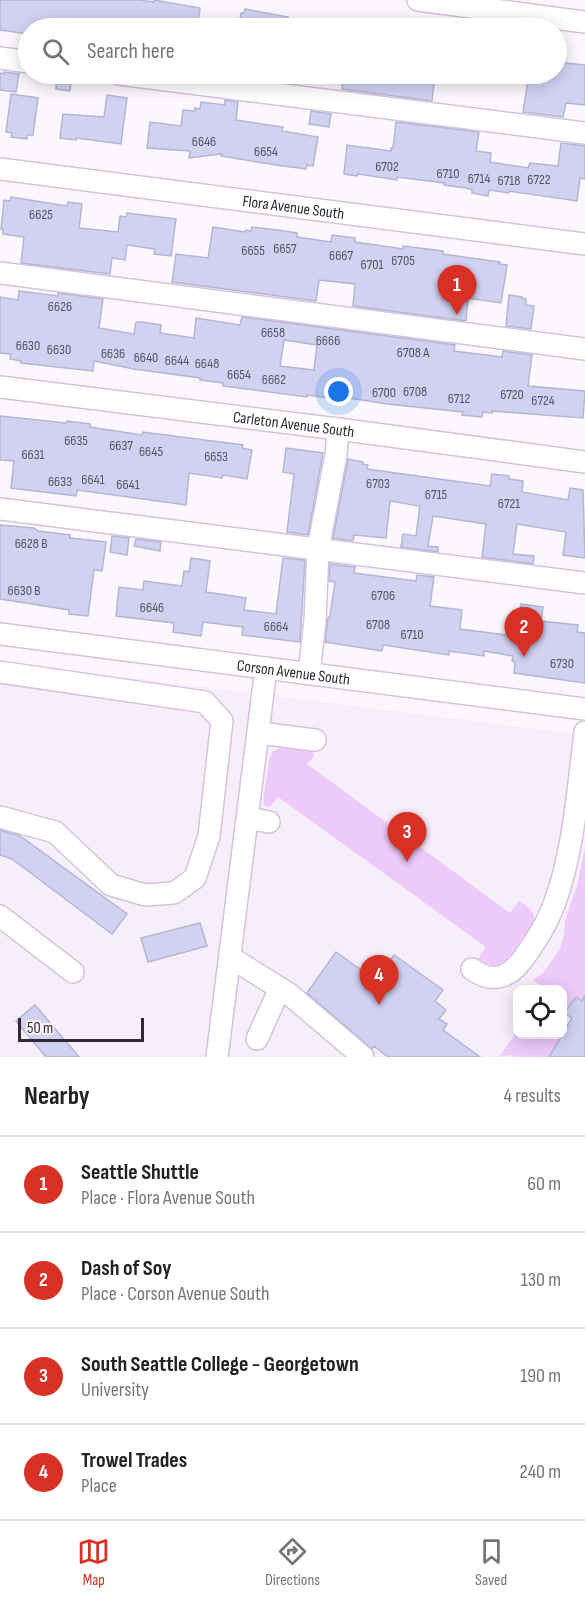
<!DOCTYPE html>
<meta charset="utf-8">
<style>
:root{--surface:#fff;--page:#f2f2f2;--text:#222;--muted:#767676;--line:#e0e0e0;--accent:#d93025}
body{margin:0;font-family:"Sofia Sans Condensed",sans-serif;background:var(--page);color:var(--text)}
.controls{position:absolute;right:18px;bottom:18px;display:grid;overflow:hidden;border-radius:12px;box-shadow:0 3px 15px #0003}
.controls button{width:54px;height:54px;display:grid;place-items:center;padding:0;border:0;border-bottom:2px solid var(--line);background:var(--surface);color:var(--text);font:30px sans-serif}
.scale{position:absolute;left:18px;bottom:15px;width:126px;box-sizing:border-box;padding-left:6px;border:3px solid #302933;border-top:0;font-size:16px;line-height:21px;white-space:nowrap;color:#302933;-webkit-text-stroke:4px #fbf7fc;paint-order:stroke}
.you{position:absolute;left:339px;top:392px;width:21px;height:21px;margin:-15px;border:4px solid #fff;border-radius:50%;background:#1a73e8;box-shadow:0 0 0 9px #1a73e833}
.badge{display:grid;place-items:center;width:39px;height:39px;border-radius:50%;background:var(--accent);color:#fff;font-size:20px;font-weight:700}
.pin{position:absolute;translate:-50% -50px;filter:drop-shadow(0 2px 3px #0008)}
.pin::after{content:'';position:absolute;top:32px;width:21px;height:18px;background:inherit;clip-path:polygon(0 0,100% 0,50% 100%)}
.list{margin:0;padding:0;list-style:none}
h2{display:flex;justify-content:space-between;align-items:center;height:78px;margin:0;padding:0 24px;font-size:26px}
h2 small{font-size:20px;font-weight:400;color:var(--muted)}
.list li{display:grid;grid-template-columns:39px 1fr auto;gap:18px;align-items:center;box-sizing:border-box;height:96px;padding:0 24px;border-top:2px solid var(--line)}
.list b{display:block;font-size:22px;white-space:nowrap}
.list p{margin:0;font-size:20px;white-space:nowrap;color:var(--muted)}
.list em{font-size:20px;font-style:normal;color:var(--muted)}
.icon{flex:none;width:33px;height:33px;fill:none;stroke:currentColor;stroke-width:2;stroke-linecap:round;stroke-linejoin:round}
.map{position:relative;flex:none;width:585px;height:1057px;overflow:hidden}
.search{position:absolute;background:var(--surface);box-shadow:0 3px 15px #0003;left:18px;right:18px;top:18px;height:66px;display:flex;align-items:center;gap:15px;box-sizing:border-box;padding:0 21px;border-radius:33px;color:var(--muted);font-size:22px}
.sheet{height:462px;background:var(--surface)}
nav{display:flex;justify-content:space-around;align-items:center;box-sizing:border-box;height:84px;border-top:2px solid var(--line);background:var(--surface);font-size:16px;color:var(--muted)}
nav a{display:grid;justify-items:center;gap:3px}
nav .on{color:var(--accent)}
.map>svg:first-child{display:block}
.built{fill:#f7eefb;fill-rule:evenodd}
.green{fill:#eecafb}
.building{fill:#d1d2f2;stroke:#b4b5d2;stroke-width:1.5;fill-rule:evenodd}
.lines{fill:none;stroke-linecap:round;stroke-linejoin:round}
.minor-casing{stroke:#d5c2dc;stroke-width:24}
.minor{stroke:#fff;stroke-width:21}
.labels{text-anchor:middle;stroke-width:4.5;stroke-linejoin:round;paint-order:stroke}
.number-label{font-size:14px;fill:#585363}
.street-label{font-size:16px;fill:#302933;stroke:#fbf7fc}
</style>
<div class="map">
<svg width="585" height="1057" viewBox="0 0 585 1057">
<rect width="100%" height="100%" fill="#fbf7fc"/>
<path class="built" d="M0,661L585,735V1057H0ZM518,990H562V1034H518Z"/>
<path class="green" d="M292,746L312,750L314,756L307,764L510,913L519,901C527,906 535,910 534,921L506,963L494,967L478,959L486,947L278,797L270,807L265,806L263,802L269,761L272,752L282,747Z
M585,848V1003L576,997L569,1007L563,1002L562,990L546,989L533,980L544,972L560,949L564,935L565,921L577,886Z
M517,1032L518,1034H562L549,1057H514L511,1055L499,1057Z"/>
<path class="building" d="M0,0H139L154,2V0L200,8L197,28H148L107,24V28H28V34L0,30Z
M245,9L288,17L286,28H239L241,13H244Z
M556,62L585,65V105L566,103L563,117L523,112L529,74H556Z
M4,72L19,74L16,92L0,90V73L4,74Z
M57,74H72L70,91L56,89Z
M372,74H435L432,101L342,89L343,78L372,82Z
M11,94L38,98L33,135H27V139L11,137L12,133L6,132Z
M107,95L127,98L121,144L76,138V140L60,138L63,114L104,117Z
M225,100L238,102L236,120L283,127L282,131L318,137L313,166L307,165L306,169L276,165L221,156L222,154L189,158L190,151L147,148L150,122L181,126L183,110L195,111V108L200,109L201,102L225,105Z
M311,111L331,114L329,127L309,124Z
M396,122L479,132L476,151L491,153L490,162L528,168L530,163L558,166L561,143L585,146V179L580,178L577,201L509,191V193L489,190L488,196L472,193V190L466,188L444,185V183L397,177V180L358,174L357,176L344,174L347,145L391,151V148H393Z
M11,197L67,206L68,202L82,204L79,228L118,232L120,216L126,217L127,213L176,219L171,256L154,254L155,249L127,245L125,260L112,258L110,274L21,263L24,237L3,234V229H1L4,200L10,201Z
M213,227L245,232L246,230L251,231L252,227L277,230L297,233V237L331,242L332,235L355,238V242L403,249V246L443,251V254L500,262L499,264L507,265L501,303L468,298L466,321L353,306L355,284L319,280L316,301L172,282L176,254L208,258Z
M19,291L58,296V293L103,299L99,328L134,334L136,322H142L161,325L160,333L194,338L196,318L240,325L242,317L455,345L454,351L502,357L503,351L532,355L528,386L585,391L583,418L492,411V413L483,412L482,417L462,415L463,412L387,404L330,395V398L307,395V397L223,386V383L200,380V378L134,369L94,361L93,371L21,363V361L10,359L11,354L0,353V297L18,300ZM284,340L317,345L314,370L280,366Z
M509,295L522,297V298L526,299V305L534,306L531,329L506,326Z
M0,416L66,423L67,421L90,424V427L142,435L143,432L243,445L242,448L252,450L247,479L223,475L222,478L189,473L186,505L77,490L76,496L11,488L14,461L0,460Z
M286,448L323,453L308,535L287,532L294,474L283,472Z
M348,459L363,462L362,464L368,465L367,469L490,486L492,474L509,476V479L523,481L522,492L568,500L570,488L583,490L585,558L563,555L566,532L517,524L513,554L534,556L533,564L482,557L486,524L433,516L428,546L438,547V552L401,547L403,534L416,536L420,506L390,501L386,538L354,535L353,541L333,538Z
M0,525L34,528L38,531L70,535V538L106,542L102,571L94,570L88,616L69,614V610L0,599Z
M112,536L129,538L127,555L110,552Z
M136,539L161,542L160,551L134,546Z
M191,558L210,561L206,592L246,598L244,610L276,614L283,558L305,560L300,642L242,635L243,627L203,622L201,636L173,632L174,623L116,616L119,587L143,590L144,581L182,586L184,571L189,572Z
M330,564L355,567L354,573L416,581L417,575L434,577L430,606L462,610L460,629L513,636L515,626L518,627L521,604L543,607L541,621L578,625L577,632L585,633V683L514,673L515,662L512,661L513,656L484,651V656L449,651V655L383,645L382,651L325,642L328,618L330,616L335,582L329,581Z
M0,830L20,836L127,914L112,934L12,859L0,855Z
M200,923L207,946L148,962L141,938Z
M336,952L371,977L375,972L379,975L394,955L443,990L435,1001L446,1010L439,1019L447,1024L443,1030L480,1057H388L374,1046L372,1049L307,993Z
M585,995V1057H549L572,1018L564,1013L576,997L582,1001Z
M35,1005L79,1057H46L16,1021Z"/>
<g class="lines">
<defs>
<g id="minor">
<path d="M418,0L585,22"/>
<path d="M0,58L28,62"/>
<path d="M119,74L585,133"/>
<path id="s1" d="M0,169L585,244"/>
<path d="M0,273L585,349"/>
<path id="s2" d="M0,387L338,429L585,462"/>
<path d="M0,509L585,583"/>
<path id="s3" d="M0,634L585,709"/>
<path d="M0,672L205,702L222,721L209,836L195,878L174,893L145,895L111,885L55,832L0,817"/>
<path d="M309,674L315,621L318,549L336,455L338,429"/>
<path d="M259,733L315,740"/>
<path d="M247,821L259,820L269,822"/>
<path d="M0,916L73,972"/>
<path d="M230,957L289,994L363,1057"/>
<path d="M472,969C496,987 514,974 528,952C537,939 545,927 551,912C573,859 578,790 585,732"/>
<path d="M257,1039L280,988"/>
<path d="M217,1057L266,668"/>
</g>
</defs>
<use href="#minor" class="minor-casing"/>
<use href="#minor" class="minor"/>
</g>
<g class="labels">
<g class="number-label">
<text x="204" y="146">6646</text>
<text x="266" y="156">6654</text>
<text x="387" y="171">6702</text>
<text x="448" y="178">6710</text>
<text x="479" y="183">6714</text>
<text x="539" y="184">6722</text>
<text x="509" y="185">6718</text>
<text x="41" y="219">6625</text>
<text x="285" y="253">6657</text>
<text x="253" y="255">6655</text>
<text x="341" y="260">6667</text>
<text x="403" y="265">6705</text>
<text x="372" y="269">6701</text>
<text x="60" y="311">6626</text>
<text x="273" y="337">6658</text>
<text x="328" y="345">6666</text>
<text x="28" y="350">6630</text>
<text x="59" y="354">6630</text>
<text x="413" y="357">6708 A</text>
<text x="113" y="358">6636</text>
<text x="146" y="362">6640</text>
<text x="177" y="365">6644</text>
<text x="207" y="368">6648</text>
<text x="239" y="379">6654</text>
<text x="274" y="384">6662</text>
<text x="415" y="396">6708</text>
<text x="384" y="397">6700</text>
<text x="512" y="399">6720</text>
<text x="459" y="403">6712</text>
<text x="543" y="405">6724</text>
<text x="76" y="445">6635</text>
<text x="121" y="450">6637</text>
<text x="151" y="456">6645</text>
<text x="33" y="459">6631</text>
<text x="216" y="461">6653</text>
<text x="93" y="484">6641</text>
<text x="60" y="486">6633</text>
<text x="378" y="488">6703</text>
<text x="128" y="489">6641</text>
<text x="436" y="499">6715</text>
<text x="509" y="508">6721</text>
<text x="31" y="548">6628 B</text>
<text x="24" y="595">6630 B</text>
<text x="383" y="600">6706</text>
<text x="152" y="612">6646</text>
<text x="378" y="629">6708</text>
<text x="276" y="631">6664</text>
<text x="412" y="639">6710</text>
<text x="562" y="668">6730</text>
</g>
<g class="street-label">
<text dy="6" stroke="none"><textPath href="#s1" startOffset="296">Flora Avenue South</textPath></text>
<text dy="6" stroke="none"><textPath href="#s2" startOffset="296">Carleton Avenue South</textPath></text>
<text dy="6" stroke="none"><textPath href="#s3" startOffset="296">Corson Avenue South</textPath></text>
</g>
</g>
</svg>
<div class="controls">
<button><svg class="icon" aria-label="locate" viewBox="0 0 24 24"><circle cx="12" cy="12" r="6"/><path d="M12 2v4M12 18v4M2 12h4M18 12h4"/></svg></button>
</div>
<div class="scale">50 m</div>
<div class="you"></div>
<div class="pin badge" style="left:457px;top:315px">1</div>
<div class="pin badge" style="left:524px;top:657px">2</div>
<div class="pin badge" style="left:407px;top:862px">3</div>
<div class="pin badge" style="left:379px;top:1005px">4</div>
<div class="search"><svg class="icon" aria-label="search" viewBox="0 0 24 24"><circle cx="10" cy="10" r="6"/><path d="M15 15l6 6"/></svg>Search here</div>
</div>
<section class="sheet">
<h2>Nearby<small>4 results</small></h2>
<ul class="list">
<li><span class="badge">1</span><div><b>Seattle Shuttle</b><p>Place · Flora Avenue South</p></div><em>60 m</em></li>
<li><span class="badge">2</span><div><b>Dash of Soy</b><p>Place · Corson Avenue South</p></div><em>130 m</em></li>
<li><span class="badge">3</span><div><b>South Seattle College - Georgetown</b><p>University</p></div><em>190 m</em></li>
<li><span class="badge">4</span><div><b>Trowel Trades</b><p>Place</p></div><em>240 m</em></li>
</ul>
</section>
<nav>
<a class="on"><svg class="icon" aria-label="map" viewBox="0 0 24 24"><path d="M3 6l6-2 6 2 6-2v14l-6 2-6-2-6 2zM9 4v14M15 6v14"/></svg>Map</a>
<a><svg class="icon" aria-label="directions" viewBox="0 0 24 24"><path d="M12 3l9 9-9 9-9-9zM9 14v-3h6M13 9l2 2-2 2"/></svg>Directions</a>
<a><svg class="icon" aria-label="saved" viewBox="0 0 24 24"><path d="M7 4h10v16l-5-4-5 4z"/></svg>Saved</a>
</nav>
